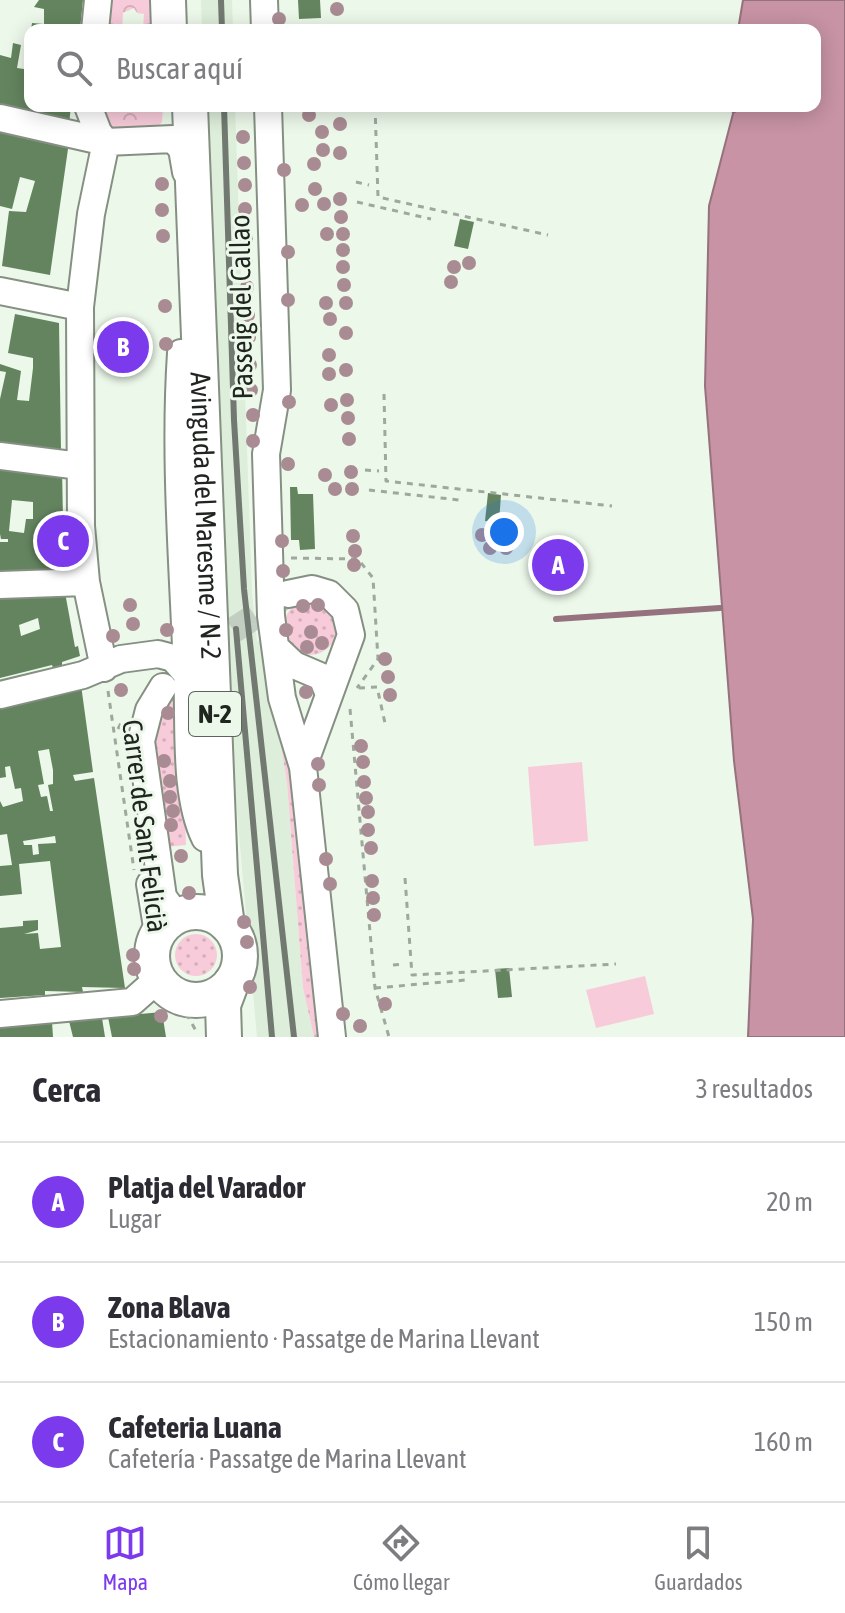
<!DOCTYPE html>
<html lang="es">
<meta charset="utf-8">
<style>
:root{--surface:#fff;--page:#f7f7f7;--text:#2b2b33;--muted:#7c7c81;--line:#e1e1e2;--accent:#7c3aed}
body{margin:0;font-family:"Asap Condensed",sans-serif;background:var(--page);color:var(--text)}
.you{position:absolute;left:504px;top:532px;width:28px;height:28px;margin:-20px;border:6px solid #fff;border-radius:50%;background:#1a73e8;box-shadow:0 0 0 12px #1a73e833}
.badge{display:grid;place-items:center;width:52px;height:52px;border-radius:50%;background:var(--accent);color:#fff;font-size:26px;font-weight:700}
.pin{position:absolute;translate:-50% -50%;border:4px solid #fff;box-shadow:0 2px 8px #0006}
.list{margin:0;padding:0;list-style:none}
h2{display:flex;justify-content:space-between;align-items:center;height:104px;margin:0;padding:0 32px;font-size:34px}
h2 small{font-size:26px;font-weight:400;color:var(--muted)}
.list li{display:grid;grid-template-columns:52px 1fr auto;gap:24px;align-items:center;box-sizing:border-box;height:120px;padding:0 32px;border-top:2px solid var(--line)}
.list b{display:block;font-size:30px;white-space:nowrap}
.list p{margin:0;font-size:26px;white-space:nowrap;color:var(--muted)}
.list em{font-size:26px;font-style:normal;color:var(--muted)}
.icon{flex:none;width:44px;height:44px;fill:none;stroke:currentColor;stroke-width:2;stroke-linecap:round;stroke-linejoin:round}
.map{position:relative;flex:none;width:845px;height:1037px;overflow:hidden}
.search{position:absolute;background:var(--surface);box-shadow:0 4px 20px #0003;left:24px;right:24px;top:24px;height:88px;display:flex;align-items:center;gap:20px;box-sizing:border-box;padding:0 28px;border-radius:16px;color:var(--muted);font-size:30px}
.sheet{height:464px;background:var(--surface)}
nav{display:flex;justify-content:space-around;align-items:center;box-sizing:border-box;height:112px;border-top:2px solid var(--line);background:var(--surface);font-size:22px;color:var(--muted)}
nav a{display:grid;justify-items:center;gap:4px}
nav .on{color:var(--accent)}
.map>svg:first-child{display:block}
.built{fill:#ddeeda}
.grass{fill:url(#grass-dots)}
.park{fill:url(#park-crowns)}
.garden{fill:#f8cbda}
.water{fill:#c793a5;stroke:#95727d;stroke-width:2}
.lines{fill:none;stroke-linecap:round;stroke-linejoin:round}
.stream{stroke:#95727d;stroke-width:6}
.building{fill:#64845f;fill-rule:evenodd}
.minor-tunnel{stroke:#c3cec2;stroke-width:26;stroke-dasharray:26 13;stroke-linecap:butt}
.minor-casing{stroke:#859083;stroke-width:30}
.major-casing{stroke:#859083;stroke-width:38}
.path{stroke:#9ea89d;stroke-width:3;stroke-dasharray:6 6;stroke-linecap:butt}
.minor{stroke:#fff;stroke-width:26}
.major{stroke:#fff;stroke-width:34}
.rail{stroke:#717971;stroke-width:6}
.tree{fill:#a98b93}
.labels{text-anchor:middle;stroke-width:6;stroke-linejoin:round;paint-order:stroke}
.shield{fill:#ecf8ea;stroke:#5d645d;stroke-width:2}
.shield-label{font-size:26px;font-weight:bold;fill:#202520}
.street-label{font-size:28px;fill:#202520;stroke:#ecf8ea}
</style>
<div class="map">
<svg width="845" height="1037" viewBox="0 0 845 1037">
<defs>
<pattern id="grass-dots" width="8" height="8" patternUnits="userSpaceOnUse" patternTransform="scale(2)"><rect width="8" height="8" fill="#f8cbda"/><path d="M2 2h.1M6 6h.1" fill="none" stroke="#d4aebb" stroke-width="1.8" stroke-linecap="round"/></pattern>
<pattern id="park-crowns" width="20" height="18" patternUnits="userSpaceOnUse" patternTransform="scale(2)"><rect width="20" height="18" fill="#f8cbda"/><path d="M2 6a3 3 0 1 1 6 0M12 15a3 3 0 1 1 6 0" fill="none" stroke="#d4aebb"/></pattern>
</defs>
<rect width="100%" height="100%" fill="#ecf8ea"/>
<path class="built" d="M201,0H232L233,30H202Z
M204,106H235L252,592L257,641L265,640L287,783L303,988L314,1037H257L221,631Z"/>
<path class="grass" d="M283 628a27 27 0 1 1 54 0a27 27 0 1 1-54 0Z
M272,686L300,822L323,1037H314L303,988L287,783Z
M175,693L183,754L186,845L166,847L153,737L159,712Z
M175 955a21 21 0 1 1 42 0a21 21 0 1 1-42 0Z"/>
<path class="park" d="M107,0H160L161,30H143L144,14L137,13L134,8L123,13L122,30H104Z
M99,106H163L162,122L156,128L114,135Z"/>
<path class="garden" d="M582,762L588,841L534,846L528,767Z
M645,976L654,1014L596,1028L586,990Z"/>
<path class="water" d="M743,0H845V1037H748L753,919L734,761L705,386L709,206L735,106H815V30H738Z"/>
<g class="lines">
<path class="stream" d="M723,106L734,110
M556,619L720,608"/>
</g>
<path class="building" d="M39,0H83L80,30H31L32,23L44,24V9L34,7Z
M298,0H320L321,18L299,19Z
M13,43L21,45L17,68L24,69L30,43V106H71L69,124L0,111V55L11,58Z
M0,127L69,142L50,275L2,266L9,211L26,212L35,181L20,177L12,209L0,206Z
M460,219L474,222L468,249L454,246Z
M15,314L59,323L61,451L0,443V399L6,372L0,371V364L21,371L17,400L29,401L33,368V358L8,353Z
M0,460L62,467L64,574L0,577V542H8V539H1L0,534ZM12,500L33,502V519H26L24,533L9,531Z
M290,487H297L298,494H313L315,549L300,550L299,540H291Z
M488,493L501,495L499,523L485,521Z
M64,587L75,647L78,646L80,656L62,662V666L53,668L52,665L0,678V590ZM38,618L40,629L21,636L19,625Z
M81,685L93,772L73,775L75,781L94,778L125,988L82,987L83,992L45,991V995L0,998V928L23,926V921L38,920V930L24,934L38,933L40,949L61,947L50,861L19,864L22,894L0,896V866L12,865L7,834L0,835V801L3,807L23,801L21,788L15,789L10,766L5,767L6,777L0,778V705ZM49,749L53,770V784L48,785L53,811H50L47,796L41,797L38,785L44,784L38,751ZM55,836L56,843L38,844L39,854L33,855L32,845H24L23,841Z
M509,968L512,997L498,998L495,969Z
M162,1012L166,1037H112L108,1017Z
M102,1018L105,1037H73L69,1021Z
M52,1022L53,1037H0V1027Z"/>
<g class="lines">
<path class="minor-tunnel" d="M201,652L288,594"/>
<defs>
<path id="minor" d="M264,0L265,30
M95,30L98,0
M88,106L98,132L106,142
M268,106L277,390L266,454L271,616L282,698L303,767L332,1037
M0,118L106,142L173,139L182,149L186,172
M0,291L80,307
M181,353C174,458 183,565 187,670C190,720 183,793 205,838
M0,456L80,466
M0,585L86,582
M288,594L312,589L329,594L345,610L351,635L303,767
M277,649L294,665L322,677L328,692
M104,668L86,582L81,526L80,307L91,214L106,142
M163,687L149,710L141,741L163,897L174,912L184,914
M0,695L83,675L121,659L158,654L173,658L192,680
M150,884L158,933
M0,1014L132,1002L158,979"/>
<g id="major">
<path d="M168,0L169,30"/>
<path id="s1" d="M190,106L220,875L227,925"/>
<circle cx="196" cy="956" r="44"/>
<path d="M224,1037L223,1005L232,981"/>
</g>
</defs>
<use href="#minor" class="minor-casing"/>
<use href="#major" class="major-casing"/>
<path class="path" d="M375,106L378,197L548,235
M356,182L369,185
M357,202L431,219
M384,394L386,481L612,506
M365,470L379,471
M369,490L459,500
M291,558L358,559L373,578L378,659L357,688
M359,688L377,687L385,723
M108,691L134,870
M350,709L375,988L389,1037
M118,729L122,721
M405,878L412,975L616,964
M141,949L142,965
M246,959V943
M393,965L405,964
M375,988L466,980
M166,1000L189,1018L196,1031"/>
<use href="#minor" class="minor"/>
<use href="#major" class="major"/>
<path class="rail" d="M221,0L222,30
M224,106L234,420L244,589L294,1037
M236,629L272,1037"/>
</g>
<g class="tree">
<circle cx="337" cy="9" r="7"/>
<circle cx="279" cy="19" r="7"/>
<circle cx="309" cy="115" r="7"/>
<circle cx="340" cy="124" r="7"/>
<circle cx="322" cy="132" r="7"/>
<circle cx="243" cy="137" r="7"/>
<circle cx="323" cy="150" r="7"/>
<circle cx="340" cy="153" r="7"/>
<circle cx="244" cy="163" r="7"/>
<circle cx="314" cy="164" r="7"/>
<circle cx="284" cy="170" r="7"/>
<circle cx="162" cy="184" r="7"/>
<circle cx="245" cy="185" r="7"/>
<circle cx="315" cy="189" r="7"/>
<circle cx="340" cy="199" r="7"/>
<circle cx="324" cy="204" r="7"/>
<circle cx="302" cy="205" r="7"/>
<circle cx="245" cy="209" r="7"/>
<circle cx="162" cy="210" r="7"/>
<circle cx="341" cy="217" r="7"/>
<circle cx="327" cy="234" r="7"/>
<circle cx="343" cy="234" r="7"/>
<circle cx="163" cy="236" r="7"/>
<circle cx="246" cy="238" r="7"/>
<circle cx="343" cy="250" r="7"/>
<circle cx="288" cy="252" r="7"/>
<circle cx="246" cy="262" r="7"/>
<circle cx="469" cy="263" r="7"/>
<circle cx="343" cy="267" r="7"/>
<circle cx="454" cy="267" r="7"/>
<circle cx="451" cy="282" r="7"/>
<circle cx="344" cy="285" r="7"/>
<circle cx="247" cy="287" r="7"/>
<circle cx="288" cy="300" r="7"/>
<circle cx="326" cy="303" r="7"/>
<circle cx="346" cy="303" r="7"/>
<circle cx="165" cy="306" r="7"/>
<circle cx="248" cy="315" r="7"/>
<circle cx="330" cy="319" r="7"/>
<circle cx="346" cy="333" r="7"/>
<circle cx="249" cy="337" r="7"/>
<circle cx="166" cy="344" r="7"/>
<circle cx="329" cy="355" r="7"/>
<circle cx="250" cy="365" r="7"/>
<circle cx="346" cy="370" r="7"/>
<circle cx="329" cy="374" r="7"/>
<circle cx="251" cy="390" r="7"/>
<circle cx="347" cy="400" r="7"/>
<circle cx="289" cy="402" r="7"/>
<circle cx="331" cy="405" r="7"/>
<circle cx="253" cy="415" r="7"/>
<circle cx="348" cy="418" r="7"/>
<circle cx="349" cy="439" r="7"/>
<circle cx="253" cy="441" r="7"/>
<circle cx="288" cy="464" r="7"/>
<circle cx="351" cy="472" r="7"/>
<circle cx="325" cy="475" r="7"/>
<circle cx="335" cy="489" r="7"/>
<circle cx="352" cy="489" r="7"/>
<circle cx="482" cy="535" r="7"/>
<circle cx="516" cy="535" r="7"/>
<circle cx="353" cy="536" r="7"/>
<circle cx="282" cy="541" r="7"/>
<circle cx="490" cy="548" r="7"/>
<circle cx="506" cy="548" r="7"/>
<circle cx="355" cy="551" r="7"/>
<circle cx="354" cy="565" r="7"/>
<circle cx="283" cy="571" r="7"/>
<circle cx="130" cy="605" r="7"/>
<circle cx="318" cy="605" r="7"/>
<circle cx="303" cy="606" r="7"/>
<circle cx="133" cy="624" r="7"/>
<circle cx="167" cy="630" r="7"/>
<circle cx="286" cy="630" r="7"/>
<circle cx="311" cy="632" r="7"/>
<circle cx="113" cy="636" r="7"/>
<circle cx="322" cy="643" r="7"/>
<circle cx="307" cy="647" r="7"/>
<circle cx="385" cy="659" r="7"/>
<circle cx="388" cy="677" r="7"/>
<circle cx="121" cy="690" r="7"/>
<circle cx="306" cy="692" r="7"/>
<circle cx="390" cy="695" r="7"/>
<circle cx="168" cy="713" r="7"/>
<circle cx="361" cy="746" r="7"/>
<circle cx="164" cy="761" r="7"/>
<circle cx="363" cy="762" r="7"/>
<circle cx="318" cy="764" r="7"/>
<circle cx="170" cy="781" r="7"/>
<circle cx="364" cy="782" r="7"/>
<circle cx="319" cy="785" r="7"/>
<circle cx="170" cy="797" r="7"/>
<circle cx="366" cy="798" r="7"/>
<circle cx="173" cy="811" r="7"/>
<circle cx="368" cy="812" r="7"/>
<circle cx="171" cy="825" r="7"/>
<circle cx="368" cy="830" r="7"/>
<circle cx="371" cy="848" r="7"/>
<circle cx="181" cy="856" r="7"/>
<circle cx="326" cy="859" r="7"/>
<circle cx="372" cy="881" r="7"/>
<circle cx="330" cy="884" r="7"/>
<circle cx="189" cy="893" r="7"/>
<circle cx="373" cy="898" r="7"/>
<circle cx="374" cy="915" r="7"/>
<circle cx="244" cy="922" r="7"/>
<circle cx="247" cy="942" r="7"/>
<circle cx="133" cy="955" r="7"/>
<circle cx="134" cy="969" r="7"/>
<circle cx="250" cy="987" r="7"/>
<circle cx="385" cy="1004" r="7"/>
<circle cx="343" cy="1014" r="7"/>
<circle cx="161" cy="1016" r="7"/>
<circle cx="360" cy="1026" r="7"/>
</g>
<g class="labels">
<rect class="shield" x="189" y="692" width="52" height="44" rx="6"/>
<g class="shield-label">
<text x="215" y="723">N-2</text>
</g>
<g class="street-label">
<text transform="translate(241 307) rotate(-91)" y="10">Passeig del Callao</text>
<text dy="10" stroke="none"><textPath href="#s1" startOffset="410">Avinguda del Maresme / N-2</textPath></text>
<text transform="translate(145 826) rotate(83)" y="10">Carrer de Sant Felicià</text>
</g>
</g>
</svg>
<div class="you"></div>
<div class="pin badge" style="left:558px;top:565px">A</div>
<div class="pin badge" style="left:123px;top:347px">B</div>
<div class="pin badge" style="left:63px;top:541px">C</div>
<div class="search"><svg class="icon" aria-label="search" viewBox="0 0 24 24"><circle cx="10" cy="10" r="6"/><path d="M15 15l6 6"/></svg>Buscar aquí</div>
</div>
<section class="sheet">
<h2>Cerca<small>3 resultados</small></h2>
<ul class="list">
<li><span class="badge">A</span><div><b>Platja del Varador</b><p>Lugar</p></div><em>20 m</em></li>
<li><span class="badge">B</span><div><b>Zona Blava</b><p>Estacionamiento · Passatge de Marina Llevant</p></div><em>150 m</em></li>
<li><span class="badge">C</span><div><b>Cafeteria Luana</b><p>Cafetería · Passatge de Marina Llevant</p></div><em>160 m</em></li>
</ul>
</section>
<nav>
<a class="on"><svg class="icon" aria-label="map" viewBox="0 0 24 24"><path d="M3 6l6-2 6 2 6-2v14l-6 2-6-2-6 2zM9 4v14M15 6v14"/></svg>Mapa</a>
<a><svg class="icon" aria-label="directions" viewBox="0 0 24 24"><path d="M12 3l9 9-9 9-9-9zM9 14v-3h6M13 9l2 2-2 2"/></svg>Cómo llegar</a>
<a><svg class="icon" aria-label="saved" viewBox="0 0 24 24"><path d="M7 4h10v16l-5-4-5 4z"/></svg>Guardados</a>
</nav>
